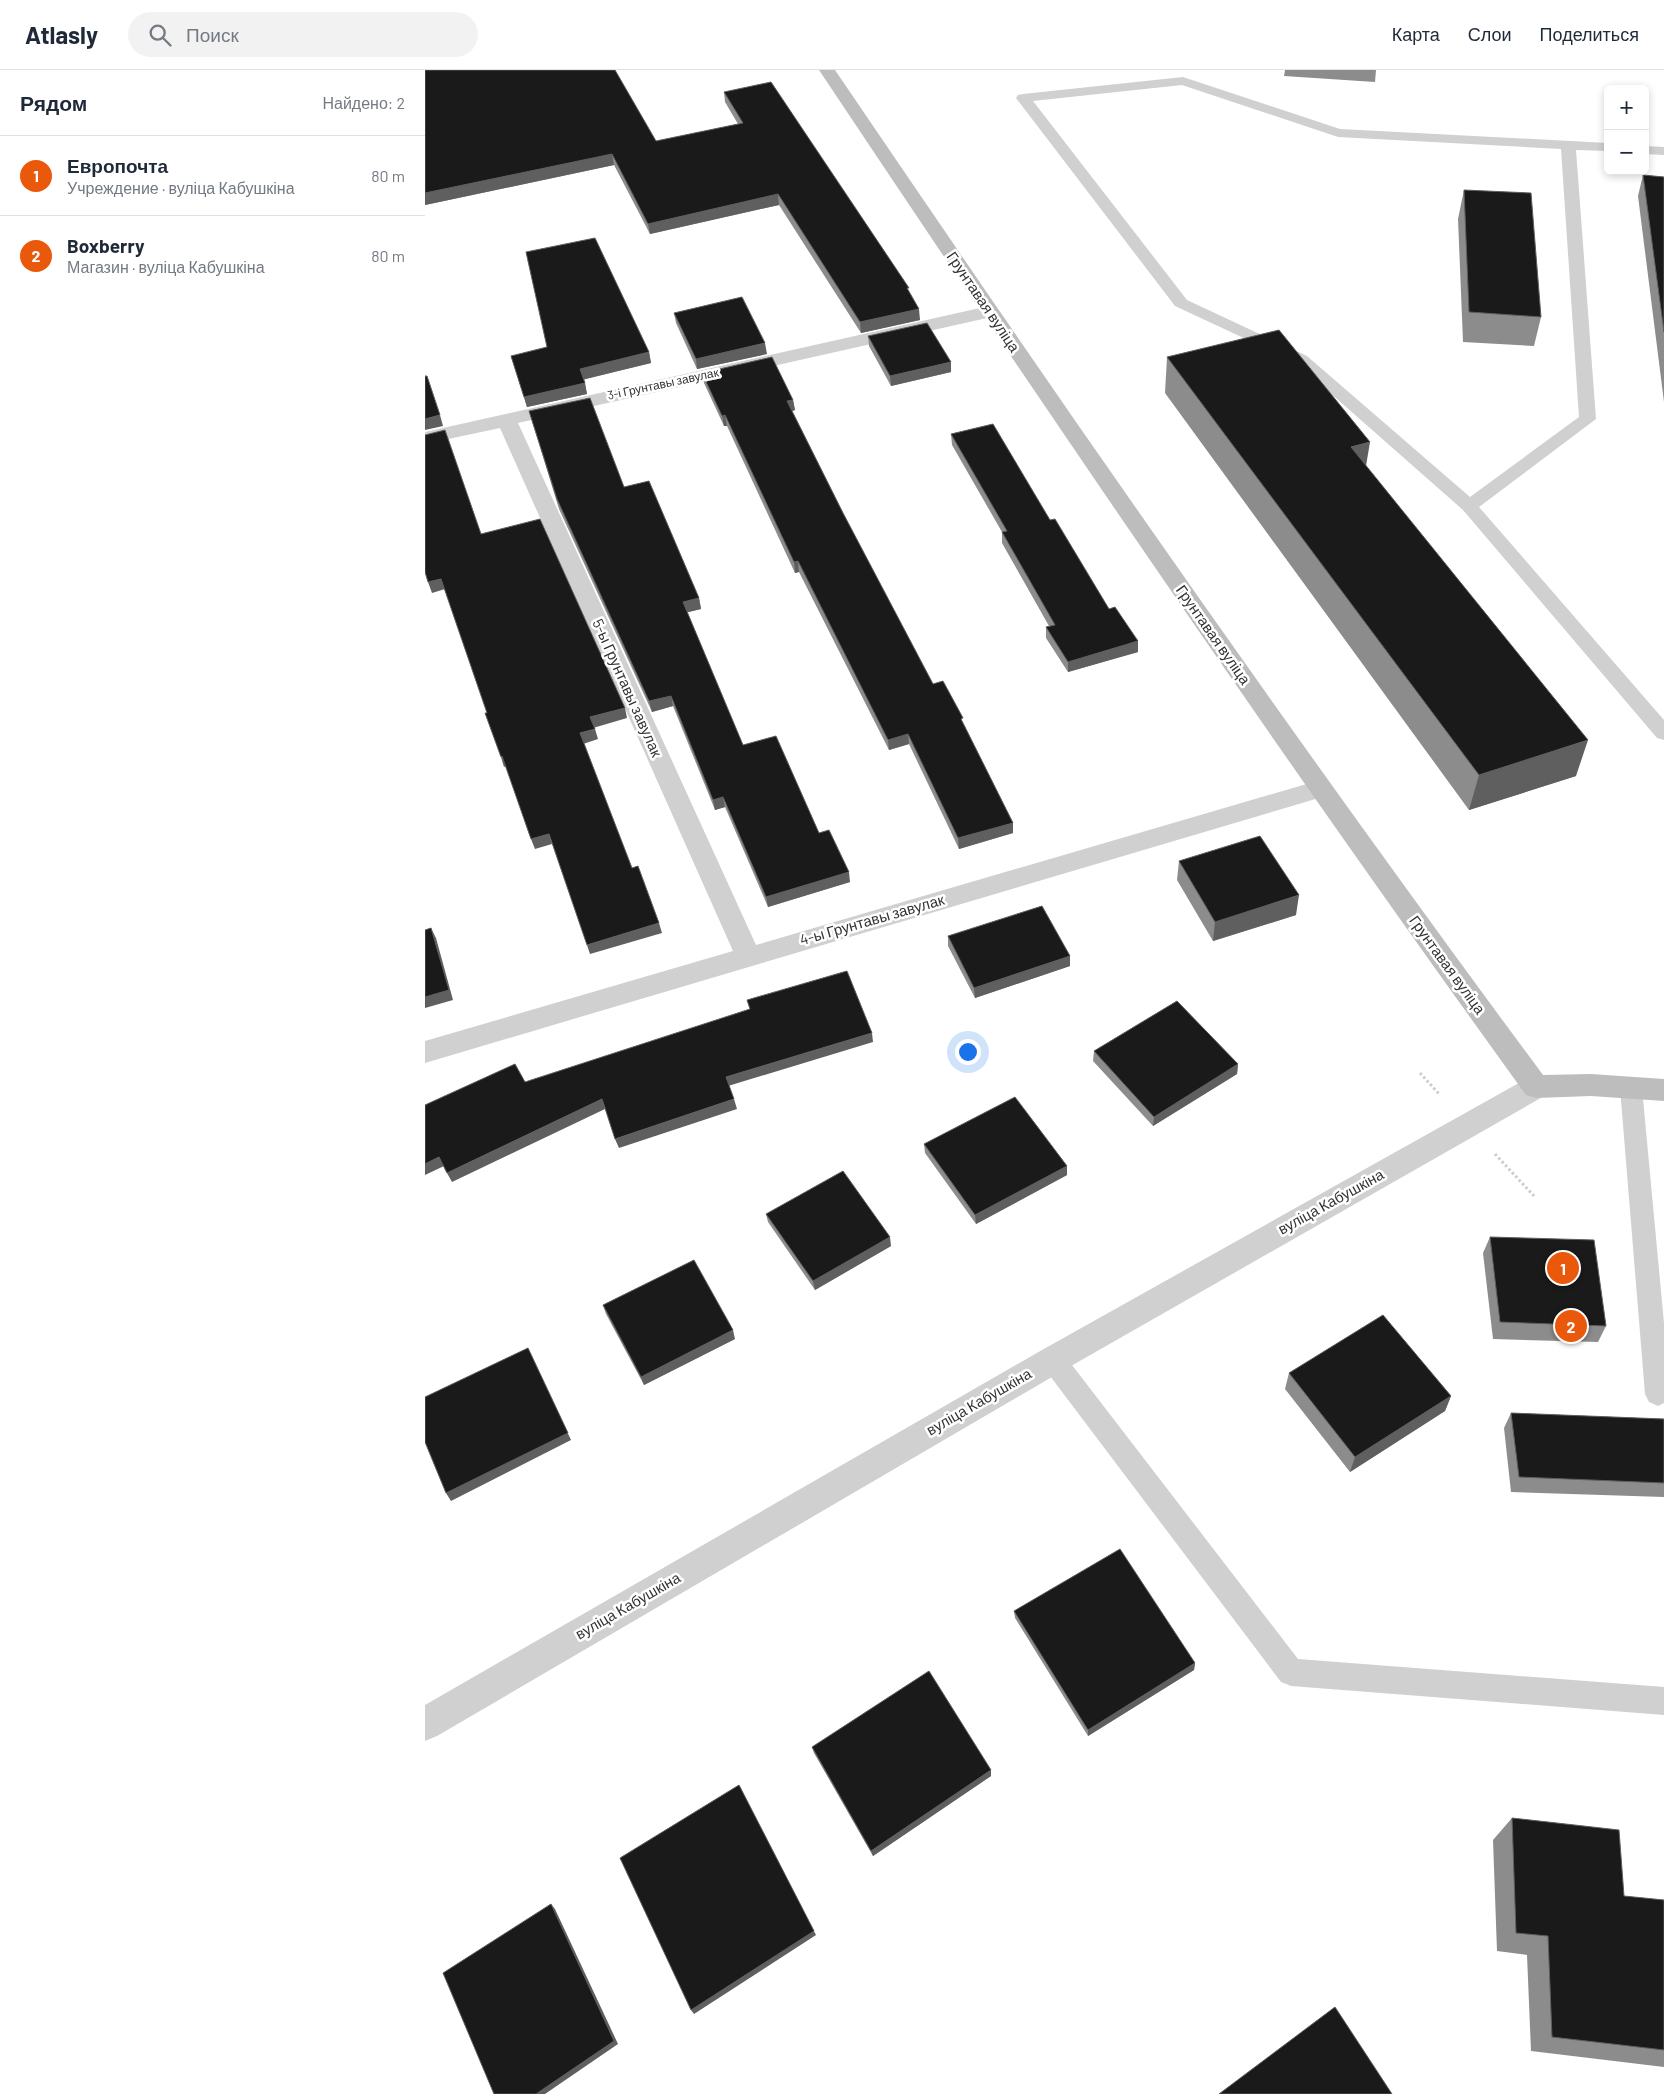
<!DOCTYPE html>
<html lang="ru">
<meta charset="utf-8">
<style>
:root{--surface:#fff;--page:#f2f2f3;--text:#1f2937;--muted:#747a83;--line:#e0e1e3;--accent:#ea580c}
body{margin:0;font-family:Barlow,sans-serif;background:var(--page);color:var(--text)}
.controls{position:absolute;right:15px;top:15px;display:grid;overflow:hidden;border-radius:8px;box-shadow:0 2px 8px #0003}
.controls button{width:45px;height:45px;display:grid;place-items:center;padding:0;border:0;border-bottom:1px solid var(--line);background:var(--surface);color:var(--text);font:25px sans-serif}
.you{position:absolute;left:542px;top:981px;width:18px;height:18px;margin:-12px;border:4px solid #fff;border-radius:50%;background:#1a73e8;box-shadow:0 0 0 8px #1a73e833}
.badge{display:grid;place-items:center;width:32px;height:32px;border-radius:50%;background:var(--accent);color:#fff;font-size:16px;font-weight:700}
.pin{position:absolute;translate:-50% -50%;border:2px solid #fff;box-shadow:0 1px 5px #0006}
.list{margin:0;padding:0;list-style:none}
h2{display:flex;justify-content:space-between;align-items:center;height:65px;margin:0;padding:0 20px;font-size:21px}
h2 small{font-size:16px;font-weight:400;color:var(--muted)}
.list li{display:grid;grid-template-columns:32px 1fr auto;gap:15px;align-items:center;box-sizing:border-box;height:80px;padding:0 20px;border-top:1px solid var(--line)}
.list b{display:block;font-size:19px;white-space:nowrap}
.list p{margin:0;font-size:16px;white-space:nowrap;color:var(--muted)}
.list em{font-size:16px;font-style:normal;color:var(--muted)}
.icon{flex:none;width:28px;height:28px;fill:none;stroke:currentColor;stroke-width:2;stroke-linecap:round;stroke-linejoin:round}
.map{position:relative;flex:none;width:1239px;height:2024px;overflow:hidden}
header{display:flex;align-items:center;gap:30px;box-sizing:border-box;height:70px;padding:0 25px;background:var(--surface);border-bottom:1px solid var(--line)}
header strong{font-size:24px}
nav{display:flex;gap:28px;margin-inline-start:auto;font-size:18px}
.search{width:350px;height:45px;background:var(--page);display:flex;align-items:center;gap:12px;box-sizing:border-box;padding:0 18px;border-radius:28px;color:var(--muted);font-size:19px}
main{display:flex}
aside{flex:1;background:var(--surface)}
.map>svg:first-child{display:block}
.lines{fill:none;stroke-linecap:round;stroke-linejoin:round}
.path{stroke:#cdcdcd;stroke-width:3;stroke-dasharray:2.5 2.5;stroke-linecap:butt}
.service{fill:#d0d0d0;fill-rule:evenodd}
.minor{fill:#d0d0d0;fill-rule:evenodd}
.tertiary{fill:#d0d0d0;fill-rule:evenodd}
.secondary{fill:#bdbdbd;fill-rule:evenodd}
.wall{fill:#8c8c8c}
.shaded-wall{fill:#5f5f5f}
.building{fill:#1a1a1a;stroke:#5f5f5f}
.labels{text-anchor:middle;stroke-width:5;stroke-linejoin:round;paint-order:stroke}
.far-street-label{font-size:12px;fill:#333;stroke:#fff}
.street-label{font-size:15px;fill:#333;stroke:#fff}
</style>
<header>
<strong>Atlasly</strong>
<div class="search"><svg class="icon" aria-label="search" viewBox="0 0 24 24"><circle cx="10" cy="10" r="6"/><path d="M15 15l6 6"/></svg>Поиск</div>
<nav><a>Карта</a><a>Слои</a><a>Поделиться</a></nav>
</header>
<main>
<aside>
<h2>Рядом<small>Найдено: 2</small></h2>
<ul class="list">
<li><span class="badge">1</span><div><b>Европочта</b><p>Учреждение · вуліца Кабушкіна</p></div><em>80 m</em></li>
<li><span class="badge">2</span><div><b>Boxberry</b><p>Магазин · вуліца Кабушкіна</p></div><em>80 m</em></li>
</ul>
</aside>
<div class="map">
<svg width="1239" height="2024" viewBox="0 0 1239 2024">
<rect width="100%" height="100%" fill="#fff"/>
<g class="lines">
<path class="path" d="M995,1003L1015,1025
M1070,1084L1109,1126"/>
<path class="service" d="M758,7L915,59L1183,73V81L1151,80L1171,349L1054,437L1239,650V670L1232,668L1038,440L870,292L750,236L591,28L593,25L598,24ZM757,15L913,67L1136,79L1154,347L1045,427L882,286L762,230L608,31Z
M1220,76L1239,77V85L1220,84Z
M1206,1009L1214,1011L1217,1018L1239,1253V1333L1233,1336L1224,1332L1220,1324L1195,1018L1198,1011Z
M628,1279L637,1282L873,1589L1239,1617V1645L866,1616L856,1612L619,1298L616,1290L619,1282Z"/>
<path class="minor" d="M564,236L571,238L574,242L571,246L93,353L331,875L895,710L904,713L907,719L904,725L0,993V971L308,881L75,358L0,374V362Z"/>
<path class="tertiary" d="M1111,1006L1121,1009L1125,1017L1121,1025L639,1300L12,1666L0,1671V1635L617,1280L1101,1009Z"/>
<path class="secondary" d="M394,0H410C640,339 874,676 1118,1005L1166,1004L1239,1009V1031L1166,1026L1111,1028L1101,1025C858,689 624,345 394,0Z"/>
</g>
<path class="wall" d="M0,0L231,71L313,54L300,32L299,22L484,223L495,250L436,263L354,135L225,164L189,95L0,135Z
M860,0H951L950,12L859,6Z
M1218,105L1239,107V332L1213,126Z
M1039,120L1116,247L1109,276L1038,272L1033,149Z
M249,243L342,284L272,299L251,253Z
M443,266L526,302L466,316L444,276Z
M224,282L226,293L159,309L162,324L102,337L86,286Z
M742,287L941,396L1151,706L1044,740L740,323Z
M277,303L368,330L370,340L367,341L418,443L508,614L539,655L588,753V763L534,779L484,674L464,680L374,502L370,503L302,356H299L279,313Z
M104,341L199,417L274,528L276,539L262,542L318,675L394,763L425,812L343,837L300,737L290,740L248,636L227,642L134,439Z
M526,364L625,450L713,582L643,602L621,568V557L624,556L577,473V462L527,375Z
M754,791L871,845L788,871L752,810Z
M523,866L645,886V896L550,928L523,876Z
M669,981L813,994L812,1004L728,1056L668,991Z
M499,1074L642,1096V1105L551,1154L500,1083Z
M341,1144L466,1176L390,1220L343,1152Z
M1065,1167L1181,1256L1173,1272L1068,1269L1058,1183Z
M178,1235L310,1269L219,1315L181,1244Z
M864,1303L1026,1326L1020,1341L925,1402L860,1319Z
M1086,1343L1239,1349V1427L1086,1422L1079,1358Z
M589,1541L770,1593L769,1600L663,1666L590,1548Z
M387,1677L566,1706L448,1786L389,1683Z
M1087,1748L1199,1826L1239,1830V1997L1106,1981L1102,1885L1072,1881L1068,1770Z"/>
<path class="shaded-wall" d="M187,84L189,95L0,135V123Z
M353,124L354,135L225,164L223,154Z
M494,239L495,250L436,263L435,252Z
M340,273L342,284L272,299L271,289Z
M224,282L226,293L157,310L155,299Z
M526,292V302L466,316L465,306Z
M160,313L162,324L102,337L99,327Z
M368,330L370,340L364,342L362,331Z
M15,345L18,356L0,360V349Z
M300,345L302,356H299L297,346Z
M945,372L939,408L926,377Z
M373,491L374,502L370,503L369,492Z
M16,509L20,519L7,523L3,512Z
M274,528L276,539L260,543L258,532Z
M713,571V582L643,602V592Z
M246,626L248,636L227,642L224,631Z
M200,638L202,648L168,658L165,647Z
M170,659L173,669L158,674L155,663Z
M483,664L484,674L464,680L463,670Z
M1163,670L1151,706L1044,740L1054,705Z
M77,686L81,696L79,697L76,687Z
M298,727L300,737L290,740L288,730Z
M588,753V763L534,779L533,768Z
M124,764L127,774L110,779L106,769Z
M424,802L425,812L343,837L341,827Z
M874,825L871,845L788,871L790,852Z
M234,853L237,863L165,884L162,875Z
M6,858L11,868L28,930L0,938V927Z
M645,886V896L550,928L549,918Z
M447,963L448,972L303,1016L301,1007Z
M813,994L812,1004L728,1056L729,1047Z
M177,1029L180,1039L27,1112L22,1103Z
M309,1029L312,1039L194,1078L190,1069Z
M14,1087L19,1096L0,1105V1094Z
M642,1096V1105L551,1154L550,1145Z
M465,1167L466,1176L390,1220L388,1211Z
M308,1260L310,1269L219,1315L216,1307Z
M103,1278L146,1370L26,1431L21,1423Z
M1026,1326L1020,1341L925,1402L930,1387Z
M770,1593L769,1600L663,1666V1660Z
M566,1700V1706L448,1786L446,1781Z
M314,1715L391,1865L269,1944L266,1940Z
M126,1834L130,1839L193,1974L120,2024H111Z"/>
<path class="building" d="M0,0H190L231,71L318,53L299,22L346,12L484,218H482L494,239L435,252L353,124L223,154L187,84L0,123Z
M1218,105L1239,107V262Z
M1039,120L1106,123L1116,247L1044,242Z
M170,168L224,282L155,299L160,313L99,327L86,286L122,277L101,182Z
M317,227L340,273L271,289L249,243Z
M502,253L526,292L465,306L443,266Z
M854,260L945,372L926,377L1163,670L1054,705L742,287Z
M347,287L368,330L362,331L418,443L508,614L518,611L538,648L536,649L588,753L533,768L483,664L463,670L373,491L369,492L300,345L297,346L277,303Z
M0,306H2L15,345L0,349Z
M165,328L199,417L224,411L274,528L258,532L318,675L351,666L394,763L404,760L424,802L341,827L298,727L288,730L246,626L224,631L132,429L104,341Z
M568,354L625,450L630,449L684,539L690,537L713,571L643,592L621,557L630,555L577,462L582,461L526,364Z
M20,360L56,464L115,449L200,638L165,647L170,659L155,663L207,798L213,796L234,853L162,875L124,764L106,769L77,686L76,687L60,643H62L16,509L3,512L0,502V365Z
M835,766L874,825L790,852L754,791Z
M617,836L645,886L549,918L523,866Z
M6,858L24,920L0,927V860Z
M422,901L447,963L301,1007L309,1029L190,1069L177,1029L22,1103L14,1087L0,1094V1035L90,994L100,1012L325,939L322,930Z
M752,931L813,994L729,1047L669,981Z
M590,1027L642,1096L550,1145L499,1074Z
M418,1101L465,1167L388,1211L341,1144Z
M1065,1167L1169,1170L1181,1256L1075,1252Z
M269,1190L308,1260L216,1307L178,1235Z
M958,1245L1026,1326L930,1387L864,1303Z
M103,1278L143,1363L21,1423L0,1372V1327Z
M1086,1343L1239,1349V1413L1094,1407Z
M695,1479L770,1593L663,1660L589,1541Z
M504,1601L566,1700L446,1781L387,1677Z
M314,1715L389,1861L266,1940L195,1788Z
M1087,1748L1194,1760L1199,1826L1239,1830V1980L1127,1967L1123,1866L1091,1863Z
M126,1834L189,1971L111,2024H69L18,1903Z
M910,1937L967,2024H794Z"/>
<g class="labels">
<g class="far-street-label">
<text transform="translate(238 314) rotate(-12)" y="4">3-і Грунтавы завулак</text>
</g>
<g class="street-label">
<text transform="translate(558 232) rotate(56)" y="5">Грунтавая вуліца</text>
<text transform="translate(788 565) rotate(55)" y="5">Грунтавая вуліца</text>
<text transform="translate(202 618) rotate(66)" y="5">5-ы Грунтавы завулак</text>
<text transform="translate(447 850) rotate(-16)" y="5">4-ы Грунтавы завулак</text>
<text transform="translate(1022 895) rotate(54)" y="5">Грунтавая вуліца</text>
<text transform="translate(906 1132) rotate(-29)" y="5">вуліца Кабушкіна</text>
<text transform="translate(554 1332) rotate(-30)" y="5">вуліца Кабушкіна</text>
<text transform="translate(203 1536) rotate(-30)" y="5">вуліца Кабушкіна</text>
</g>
</g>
</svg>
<div class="controls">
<button>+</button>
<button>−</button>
</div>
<div class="you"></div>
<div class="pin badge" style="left:1138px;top:1198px">1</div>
<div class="pin badge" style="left:1146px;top:1256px">2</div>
</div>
</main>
